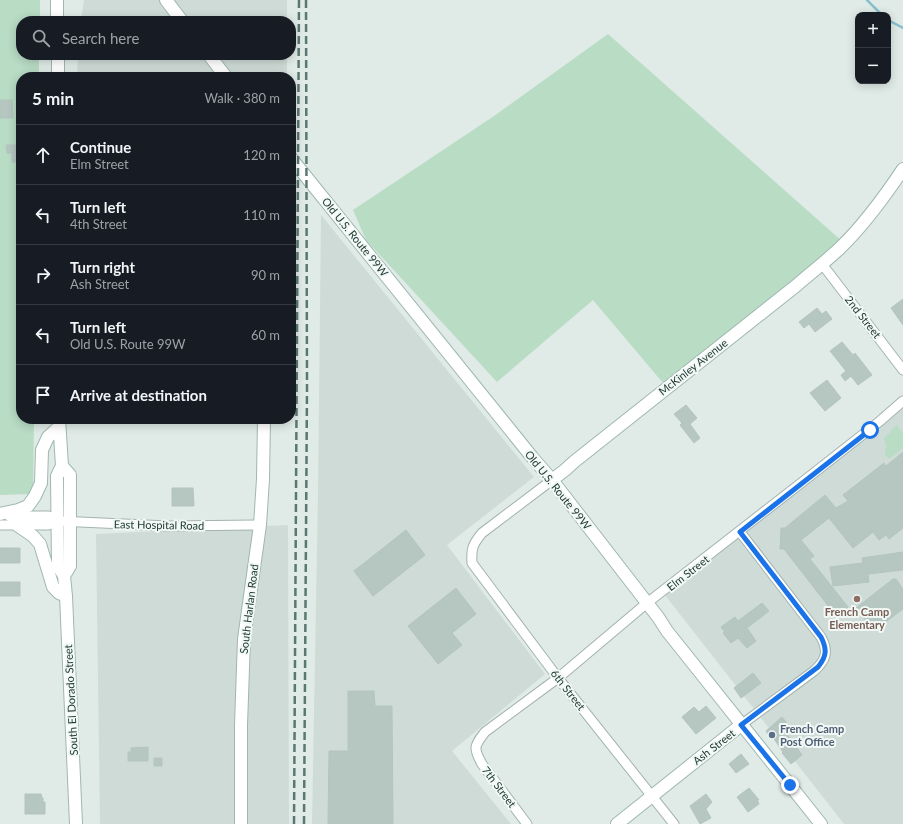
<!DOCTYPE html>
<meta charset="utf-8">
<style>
:root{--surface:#171b24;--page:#20242c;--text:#f1f3f6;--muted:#9ea1a6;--line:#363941}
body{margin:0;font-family:Lato,sans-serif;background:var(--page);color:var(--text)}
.controls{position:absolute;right:12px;top:12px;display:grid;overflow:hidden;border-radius:8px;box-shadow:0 2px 10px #0003}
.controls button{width:36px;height:36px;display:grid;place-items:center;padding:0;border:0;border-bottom:1px solid var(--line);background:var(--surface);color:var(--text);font:20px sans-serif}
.stop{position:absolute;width:12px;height:12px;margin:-9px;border:3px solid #1a73e8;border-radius:50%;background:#fff}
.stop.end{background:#1a73e8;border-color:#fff;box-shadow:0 1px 4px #0008}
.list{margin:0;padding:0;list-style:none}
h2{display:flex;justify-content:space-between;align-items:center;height:52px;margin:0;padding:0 16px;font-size:17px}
h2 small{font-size:13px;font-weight:400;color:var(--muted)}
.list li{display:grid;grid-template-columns:26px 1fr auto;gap:12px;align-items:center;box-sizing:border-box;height:60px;padding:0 16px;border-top:1px solid var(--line)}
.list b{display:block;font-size:15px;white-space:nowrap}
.list p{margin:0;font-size:13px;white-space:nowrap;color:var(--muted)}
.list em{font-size:13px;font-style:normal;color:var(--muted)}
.icon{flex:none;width:22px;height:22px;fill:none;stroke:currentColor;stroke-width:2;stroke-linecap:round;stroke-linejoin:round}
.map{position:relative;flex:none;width:903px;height:824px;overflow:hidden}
.search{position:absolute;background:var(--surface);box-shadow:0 2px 10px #0003;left:16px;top:16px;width:280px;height:44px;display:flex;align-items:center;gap:10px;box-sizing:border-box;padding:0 14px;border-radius:16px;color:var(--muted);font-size:15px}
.panel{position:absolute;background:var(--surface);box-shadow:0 2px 10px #0003;left:16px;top:72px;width:280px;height:352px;border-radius:16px}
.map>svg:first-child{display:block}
.built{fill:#cfdbd6}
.green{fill:#b9dcc5}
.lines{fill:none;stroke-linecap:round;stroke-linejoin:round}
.stream{stroke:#88c0d0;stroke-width:2.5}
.building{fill:#b6c6c0;stroke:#b3c5bf}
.street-casing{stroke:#a3b3ae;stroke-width:11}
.secondary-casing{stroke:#9fb7b0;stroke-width:14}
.street{stroke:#fff;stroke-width:9}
.secondary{stroke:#fff;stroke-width:12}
.rail{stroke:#5b7772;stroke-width:2.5;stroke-dasharray:8 4;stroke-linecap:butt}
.route{stroke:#1a73e8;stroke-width:5}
.education-dot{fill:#8d6e63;stroke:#f1f8f5;stroke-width:1.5}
.service-dot{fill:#5c6f8a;stroke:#f1f8f5;stroke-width:1.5}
.labels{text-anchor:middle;stroke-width:4;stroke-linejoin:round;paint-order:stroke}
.street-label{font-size:11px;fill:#213b36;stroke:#f1f8f5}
.education-label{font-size:11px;font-weight:bold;fill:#785e54;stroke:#f1f8f5}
.service-label{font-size:11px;font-weight:bold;fill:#4e5e75;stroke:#f1f8f5;text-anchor:start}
</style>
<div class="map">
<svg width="903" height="824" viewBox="0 0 903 824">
<rect width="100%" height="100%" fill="#e0ebe7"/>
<path class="built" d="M84,0H287V21H81Z
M78,55H287V77H77Z
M321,215L534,477L447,545L545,674L452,751L511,824H312L318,494Z
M903,408V824H844L661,590L817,469Z
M288,525L289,824H100L96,534Z"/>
<path class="green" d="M0,0H40V21H21V55H39V77H21V419H34L33,494L0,495Z
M608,34L843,242L663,383L593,300L497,382L366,240L353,210L494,116Z
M897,425L903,434V448L889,459L885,455L886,445L884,439L885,437L891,432V430Z"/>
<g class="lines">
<path class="stream" d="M867,0L882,15
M888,20L903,28"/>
</g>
<path class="building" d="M0,100H12L13,118H0Z
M6,145H21V162H12V153H7Z
M903,299V325L891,308Z
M817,308L822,314L826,311L832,319L815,332L809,324L804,328L799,322Z
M842,342L853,355L855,353L872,375L858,385L851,376L845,381L841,375L846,371L830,351Z
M827,380L841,398L825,411L810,393Z
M686,405L697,418L690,424L700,438L694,443L680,425L682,423L674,414Z
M903,452V528L889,539L886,535L879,540L873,532L853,548L829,518L801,540L814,556L810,559L848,607L836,616L784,549H780L781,528H785L825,495L836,508L848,501L843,495L884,463L886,466Z
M172,488H193L194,506H172Z
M406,530L425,555L373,596L354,571Z
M0,548H20V563H0Z
M903,552V570L868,574L869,582L833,586L830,567L863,563L862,558Z
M893,579H896L903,589V609L883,624L882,621L872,629L856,608Z
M0,582H20V596H0Z
M456,588L476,614L452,633L462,645L438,664L408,626Z
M762,603L769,611L747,628L756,641L747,648L738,638L731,643L723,633L725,632L721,627L735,617L738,621Z
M753,673L761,683L741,698L734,688Z
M348,691H374L375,706H392L393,824H328L329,751H348Z
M706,706L716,718L696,734L682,717L694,707L699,712Z
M782,717L787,723L781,726L802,755L791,764L782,753L783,752L770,733L768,734L766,731Z
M148,747V761H128V752H131V748Z
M741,754L749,764L736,773L729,764Z
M154,758H162V766H154Z
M749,788L759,800H757L759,804L748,812L737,797Z
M25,794H41L42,798H43V802H45V814H25Z
M706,794L712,802L706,809L711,818L700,824L690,806Z"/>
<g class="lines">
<defs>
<path id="street" d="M822,264L903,370
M552,480L482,533C473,544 471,548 472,563L558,678L674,824
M9,516H49L58,521
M0,525H49L58,521L168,526L260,525
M740,532L821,637C829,652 826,660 814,671L741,725
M527,824L482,764C473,748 474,746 485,732L558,678L647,603L810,476L880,421L903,401"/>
<path id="secondary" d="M57,0V21
M166,0L182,21
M58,55V77
M209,55L226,77
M291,158L532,457L552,480L658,617L667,631L821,824
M59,419L62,466L70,475V566L64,576
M62,466L57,476L58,566L64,576L66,596L76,824
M552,480L565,470L575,461L797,285C811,273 825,262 839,249C862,227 885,196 903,169
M0,514L18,510L28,506L35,496L41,483L42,450L48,437L59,427
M17,525L33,536L40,544L53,587L59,593L66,596
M241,824V725L244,639L260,525L263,479L264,419
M617,824L741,725"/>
</defs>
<use href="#street" class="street-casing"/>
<use href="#secondary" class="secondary-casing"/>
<use href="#street" class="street"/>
<use href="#secondary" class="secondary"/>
<path class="rail" d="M294,824L299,0
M304,824L307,387L306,0"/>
</g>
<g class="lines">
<path class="route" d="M790,785L741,725L818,667C827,656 827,649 821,637L740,532L870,430"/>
</g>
<circle class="education-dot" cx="857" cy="599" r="4"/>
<circle class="service-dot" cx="772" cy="735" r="4"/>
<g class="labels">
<g class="street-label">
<text transform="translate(355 237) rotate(51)" y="4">Old U.S. Route 99W</text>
<text transform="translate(863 317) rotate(52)" y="4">2nd Street</text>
<text transform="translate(693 367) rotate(-38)" y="4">McKinley Avenue</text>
<text transform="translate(558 490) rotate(51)" y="4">Old U.S. Route 99W</text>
<text transform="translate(159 525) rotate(1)" y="4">East Hospital Road</text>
<text transform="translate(688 573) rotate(-38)" y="4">Elm Street</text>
<text transform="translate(249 609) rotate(-83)" y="4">South Harlan Road</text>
<text transform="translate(568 690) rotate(52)" y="4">6th Street</text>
<text transform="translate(71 700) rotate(-93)" y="4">South El Dorado Street</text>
<text transform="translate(714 747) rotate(-38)" y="4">Ash Street</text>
<text transform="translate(499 787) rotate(53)" y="4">7th Street</text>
</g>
<g class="education-label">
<text x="857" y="616">French Camp<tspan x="857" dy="13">Elementary</tspan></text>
</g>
<g class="service-label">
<text x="780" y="733">French Camp<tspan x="780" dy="13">Post Office</tspan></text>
</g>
</g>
</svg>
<div class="controls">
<button>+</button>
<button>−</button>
</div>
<div class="stop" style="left:870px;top:430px"></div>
<div class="stop end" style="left:790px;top:785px"></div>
<div class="search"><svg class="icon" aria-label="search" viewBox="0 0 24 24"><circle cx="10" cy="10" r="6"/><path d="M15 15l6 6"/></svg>Search here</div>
<section class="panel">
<h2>5 min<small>Walk · 380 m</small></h2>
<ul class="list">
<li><svg class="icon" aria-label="ahead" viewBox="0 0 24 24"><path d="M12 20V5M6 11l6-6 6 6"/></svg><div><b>Continue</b><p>Elm Street</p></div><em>120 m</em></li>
<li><svg class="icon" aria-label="left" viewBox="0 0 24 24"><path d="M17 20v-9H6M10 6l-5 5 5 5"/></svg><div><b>Turn left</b><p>4th Street</p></div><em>110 m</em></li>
<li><svg class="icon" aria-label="right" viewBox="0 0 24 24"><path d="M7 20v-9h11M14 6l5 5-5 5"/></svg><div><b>Turn right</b><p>Ash Street</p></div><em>90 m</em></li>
<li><svg class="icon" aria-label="left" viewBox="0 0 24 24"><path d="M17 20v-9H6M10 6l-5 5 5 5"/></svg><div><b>Turn left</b><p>Old U.S. Route 99W</p></div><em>60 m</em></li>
<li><svg class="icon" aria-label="arrive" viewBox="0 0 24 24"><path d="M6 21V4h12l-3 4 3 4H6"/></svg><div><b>Arrive at destination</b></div></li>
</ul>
</section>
</div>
